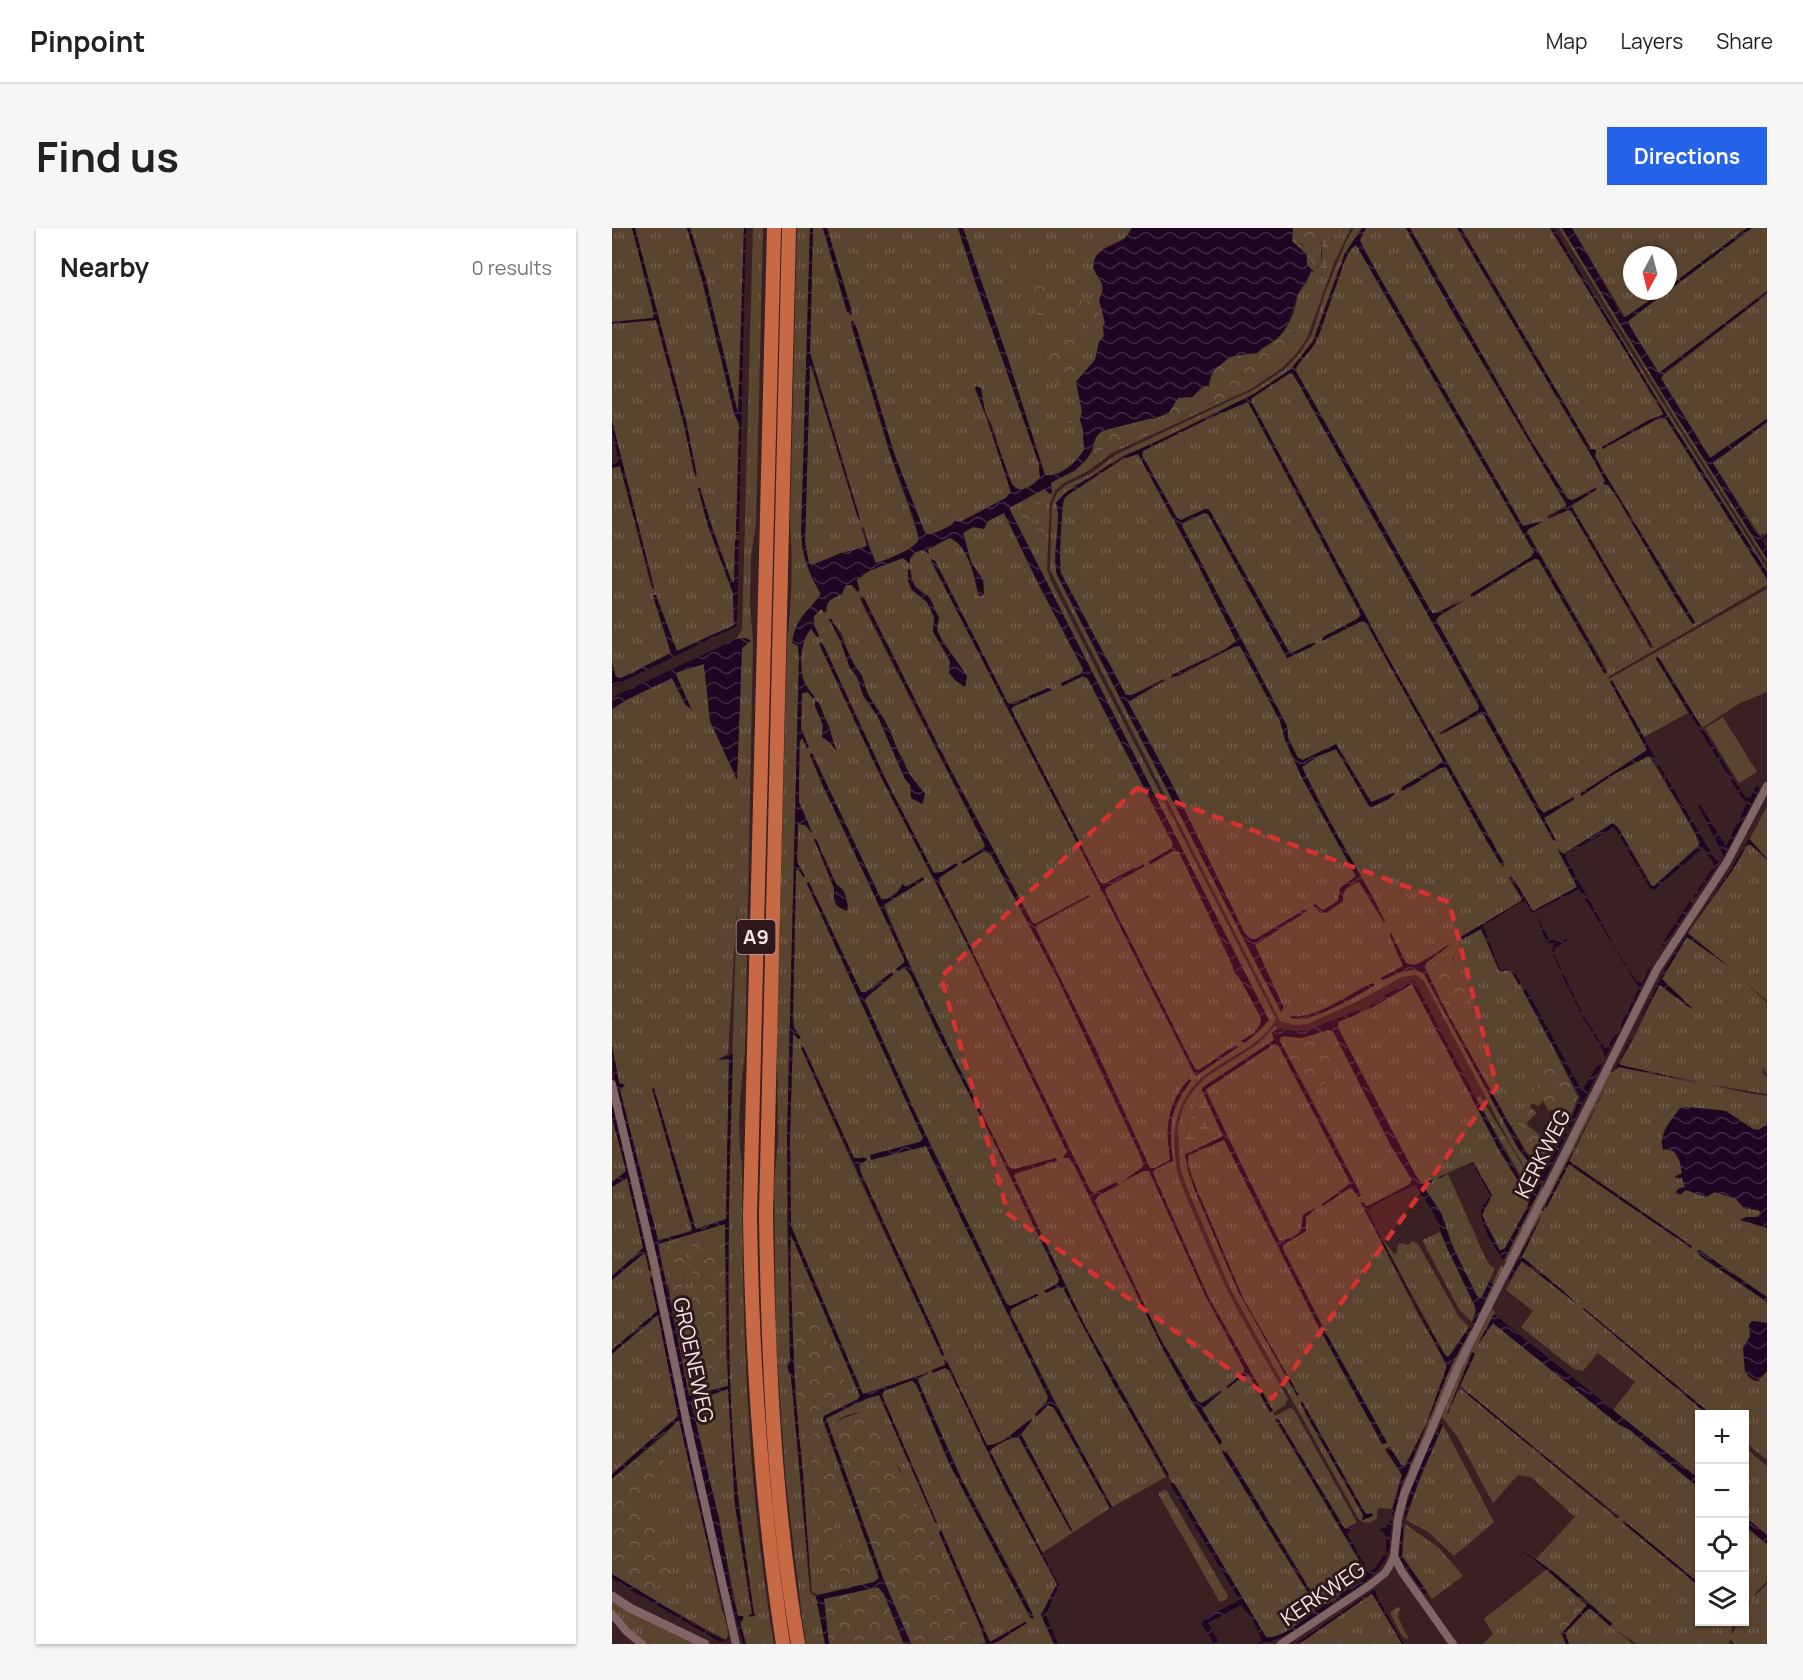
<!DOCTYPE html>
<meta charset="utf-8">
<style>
:root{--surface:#fff;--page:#f6f6f6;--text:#222;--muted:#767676;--line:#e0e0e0;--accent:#2563eb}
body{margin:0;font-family:Manrope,sans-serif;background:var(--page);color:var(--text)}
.controls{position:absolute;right:18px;bottom:18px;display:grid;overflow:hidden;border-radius:0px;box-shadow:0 2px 4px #0004}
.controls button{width:54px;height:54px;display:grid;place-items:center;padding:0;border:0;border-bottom:2px solid var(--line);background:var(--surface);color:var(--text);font:30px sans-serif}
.compass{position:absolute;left:1011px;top:18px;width:54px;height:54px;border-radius:50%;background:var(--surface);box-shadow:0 2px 4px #0004;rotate:187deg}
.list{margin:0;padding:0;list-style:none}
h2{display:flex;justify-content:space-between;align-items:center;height:78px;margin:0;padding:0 24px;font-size:26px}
h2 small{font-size:20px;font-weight:400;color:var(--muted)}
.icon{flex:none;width:33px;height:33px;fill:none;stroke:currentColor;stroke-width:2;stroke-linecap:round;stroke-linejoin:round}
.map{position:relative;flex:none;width:1155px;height:1416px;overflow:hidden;border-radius:0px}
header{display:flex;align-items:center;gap:36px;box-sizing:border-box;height:84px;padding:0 30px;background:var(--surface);border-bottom:2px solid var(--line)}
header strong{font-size:28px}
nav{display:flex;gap:33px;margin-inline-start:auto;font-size:21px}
.intro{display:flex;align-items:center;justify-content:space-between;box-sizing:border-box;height:144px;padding:0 36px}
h1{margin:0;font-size:42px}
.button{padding:15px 27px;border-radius:0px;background:var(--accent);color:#fff;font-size:21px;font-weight:700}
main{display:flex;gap:36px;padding:0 36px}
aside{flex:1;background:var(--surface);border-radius:0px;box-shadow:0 2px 4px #0004}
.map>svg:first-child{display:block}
.grass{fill:url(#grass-tufts);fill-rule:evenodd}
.forest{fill:url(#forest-crowns)}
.wetland{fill:url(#wetland-marsh)}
.pitch{fill:#59442f}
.water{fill:url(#water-waves)}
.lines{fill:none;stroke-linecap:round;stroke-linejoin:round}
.minor{stroke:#816466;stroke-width:8}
.tertiary{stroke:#816466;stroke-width:9}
.motorway{stroke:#c86946;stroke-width:14}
.marked{fill:#d83131;fill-opacity:0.2;stroke:#d83131;stroke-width:4.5;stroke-dasharray:12 8;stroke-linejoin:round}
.labels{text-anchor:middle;stroke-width:6;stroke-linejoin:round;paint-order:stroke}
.shield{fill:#2f181a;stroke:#baa7a7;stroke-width:1.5}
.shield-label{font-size:20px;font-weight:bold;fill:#f5e4e4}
.street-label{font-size:21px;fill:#f5e4e4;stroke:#2f181a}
</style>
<header>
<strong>Pinpoint</strong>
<nav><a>Map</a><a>Layers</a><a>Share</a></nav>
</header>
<div class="intro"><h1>Find us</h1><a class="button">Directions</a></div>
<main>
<aside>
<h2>Nearby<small>0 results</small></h2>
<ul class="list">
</ul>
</aside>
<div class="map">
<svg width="1155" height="1416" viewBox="0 0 1155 1416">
<defs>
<pattern id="grass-tufts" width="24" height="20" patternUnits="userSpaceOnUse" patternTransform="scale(1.5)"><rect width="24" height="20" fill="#59442f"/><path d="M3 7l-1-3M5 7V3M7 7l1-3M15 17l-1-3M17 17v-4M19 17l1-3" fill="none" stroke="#715f4d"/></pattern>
<pattern id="forest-crowns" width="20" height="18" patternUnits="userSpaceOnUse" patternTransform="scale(1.5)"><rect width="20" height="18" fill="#59442f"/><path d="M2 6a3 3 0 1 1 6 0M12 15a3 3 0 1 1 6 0" fill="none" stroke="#715f4d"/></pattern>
<pattern id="wetland-marsh" width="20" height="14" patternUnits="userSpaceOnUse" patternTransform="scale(1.5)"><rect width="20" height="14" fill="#59442f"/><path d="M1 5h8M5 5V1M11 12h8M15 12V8" fill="none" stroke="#715f4d"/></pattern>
<pattern id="water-waves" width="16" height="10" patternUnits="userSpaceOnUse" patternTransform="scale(1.5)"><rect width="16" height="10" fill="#1f0723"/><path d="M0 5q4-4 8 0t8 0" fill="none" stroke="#402b43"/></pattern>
</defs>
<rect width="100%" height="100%" fill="#392123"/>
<path class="grass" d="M0,0H20L42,86L41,90L0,94Z
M23,0H75L90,52L122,185L127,196L123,355L119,352L100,299L88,260H86L95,295L121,365L122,397L65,423L43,367L41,368L59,425L9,450L4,449L0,435V240L8,238L39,358L42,360L0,193V96L44,92L72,197L83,248L75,197Z
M78,0H132L127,185H125L94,52Z
M141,0H151L144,295L139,329L138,377L141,414L133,822C129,863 124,896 130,937C130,1097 135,1258 162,1416H134C130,1407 126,1397 130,1388H126L107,1291L79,1177V1173L116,1161L123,1277L140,1386L137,1387L142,1386C133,1319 122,1252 119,1184C113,1014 120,845 125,676L116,826L106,831L117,830L114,991L84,1001L41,862L80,1001L78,1003L50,1012H46L44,1010L8,862L13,857L7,855L0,817V481L16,471L60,450L73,476L79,481L64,447L66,444L92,436L98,493L125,550L130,420L139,412L134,410L124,411L130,402Z
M185,0H198L190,320L200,351L209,366C196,385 184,388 180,414L186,418L187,430L176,870L175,994L178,1134L175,1138L179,1148L198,1365L204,1369L206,1374L213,1416H194L191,1397L174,1255L164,1112L162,953L166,913L165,809L175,414C180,373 181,336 178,295Z
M201,0H211L235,84L239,87L240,84L215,0H346L365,59L427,236L428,250L418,258L410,262L402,259C386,238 388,204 373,185L399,264L394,270L348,294L343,293C338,299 322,307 314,306L304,287L282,225L242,94L239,96L277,223L307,309C305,321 279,330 267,334L264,335L261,332L252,300L249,299L255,317L253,319L200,337L197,335L193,322L198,136L240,271L246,290L247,292L248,291L198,125Z
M351,0H520L513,10L490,21L484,46C491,57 493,60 487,72L493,95L491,98L492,108L487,114L483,132L464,154L470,184L468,191L471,202L472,222C463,235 450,248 433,247L395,128Z
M733,0H739L722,35L695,110L685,125L670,140L639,161L500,225L476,243L450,256L443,263L438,275L435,340L438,351L664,791C645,826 596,832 575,867C560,891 560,919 566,946C571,965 581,983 588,1001C597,1022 606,1043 616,1064C634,1100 656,1135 676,1171L673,1177L661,1185L663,1188L678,1180L682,1182L744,1293V1295L733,1301L667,1192L663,1191L754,1344C748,1355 719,1376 708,1378L614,1222V1231L704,1377L703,1383C689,1392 671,1411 654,1409L569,1267L558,1252L552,1238L472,1096L401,947L444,933V930L403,941L397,939L312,770L272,677L312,652L311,649L289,661L273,672L269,671L200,525L198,528L292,731V734L284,741L286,743L293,740L298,746L326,806L380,910L447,1051L446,1055L437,1064L446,1059L451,1060L489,1132L554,1249L500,1279L444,1176L398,1085L399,1081L427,1067L425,1066L398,1078L394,1075L301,880L253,773V770L282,746L280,744L254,764H249L196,654L195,656L311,910L308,914L258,927L259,931L314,918L436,1169L435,1173L423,1186L425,1188L436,1177L442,1180L498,1280L430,1325L378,1223C383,1217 400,1208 407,1210L458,1301L461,1304L409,1206L421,1192L418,1191C407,1201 390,1218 375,1217L335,1133L333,1137L320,1145L333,1140L337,1142L392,1258L445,1356L429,1387L442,1416H381L415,1395L413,1394L378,1414L329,1302L327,1305L375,1415L364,1416V1411L357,1404L354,1390L347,1380L343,1359L334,1349L330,1330L288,1241L282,1234L260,1188L257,1184C245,1183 225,1188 217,1199L214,1191L254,1171L267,1167L323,1294L325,1295L270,1167L272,1163L302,1152L337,1235L418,1389H422C386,1311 332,1234 306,1153L307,1150L316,1146V1144L251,1167L179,998L178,914L181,805L186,811L189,810L182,800L181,785L184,642L186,641L191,649L185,631L186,596L193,597L199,605L200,604L187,574L188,511H191L195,520L197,519L189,501L190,465L196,464L201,471C199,464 195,460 192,453C187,439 188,412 199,401L205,409L207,407L203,399L202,388L209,381L213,385L217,372L230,366L233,357L238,356L245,364L248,362L245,352L259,342L291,330L295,332L296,336C299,329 302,322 311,322L317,326L316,322L337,310H339C357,321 362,346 366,366L372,359L371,352L359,334L351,305L361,299L367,300L380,289L392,285L427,357L471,441L469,446L449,456L451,458L471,448L476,451L561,617L560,620L536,634L538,636L561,623L567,624L624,746L627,749L649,790C649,802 638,807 630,814C642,812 651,799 657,792L397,280L432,261L440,264L438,257L440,254L463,243L476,229L481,232L494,219H506L514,216L542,191L556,186L563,193L583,181L580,169L588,162L598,177C626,160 682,145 683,106L675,98L682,85L686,66L695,54L699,43L710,47L716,28L714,24C716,13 723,6 733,0ZM319,331L323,333L396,475L398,476L438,460L439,462L402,478L399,481L488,654L492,656L521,640L532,638L493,660V663L583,841L587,842L622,818L625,819L587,844L582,846L490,663H487L489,662L488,659L320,335ZM296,342L299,343C300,362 308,358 317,370C321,375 322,382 326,388C327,392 324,398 325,402C331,421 356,438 354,457L352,459L343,452L338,433L328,416L325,408L322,389L315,374L300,362L296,353ZM252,370L334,533L420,694L423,696L476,667L480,668L425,697L424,701L483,820L538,940H543L558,932C558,923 556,913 556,904C555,885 564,864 577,851L579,853C558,881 555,899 561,933L542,942L541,945L596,1068L661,1183L658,1184L637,1147L631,1148L616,1160L615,1159L632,1144V1140L593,1067L537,943H531L510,954L531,939L530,932L446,751L379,627L372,623L351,636C357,627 369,625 373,617L254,384L248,371ZM219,391L230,406L238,430L250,449L256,467L279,503L284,522L291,530L297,547L305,555L313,569L311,575L302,570L298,557L293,551L266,489L251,467L245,449L238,440L228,412L217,392ZM210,414L273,550L322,645L330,644L344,635L345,638L327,650L328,657L478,962L482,965L506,957L486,967L483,973L548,1110L584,1173L590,1175L608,1162L610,1164L590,1181L610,1214L608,1217L578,1170L551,1121L463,939L457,930H451L454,925V922L351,708L267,545L209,420L207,415ZM207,478L217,497L223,522L210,506L211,497L204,480ZM202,611H204L224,656L231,661L234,668V683L226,679L222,665V660ZM191,818L242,931L253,929L247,938L249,945L325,1110L332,1126L330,1127C282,1025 233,923 189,819Z
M742,0H750L733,25L701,113L679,141L648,163L497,236C481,249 456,259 444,275L446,285L443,329L445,347L669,784L671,780L643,717L694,684L692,682L644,711H639L633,706L562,560L515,473L553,453L552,451L549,452L520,467L516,468L512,466L449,345L447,335L451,272L457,266L510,231L526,226L584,333L624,413L613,421L560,447L565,449L622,419L628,418L668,493L671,505L689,548L744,649L728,662L727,673L708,685L731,673V663L747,654L771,694H774L731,619L690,539L706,528L724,521L758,579L783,567L779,565L763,574H759L724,516L691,532L686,530L676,510L675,498L570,300V296L592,285L596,286L675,430L699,419L703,415L681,425L677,424L598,283L596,281H593L569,292L565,290L530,227L531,223L588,194L636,174L749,387L745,391L711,409V413L750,393L754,395L831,533L821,541L790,559L792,563L828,540L834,539L887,635H892L774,426L639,173L640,170L678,145L681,146L867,478V482L828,504L830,506L863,488L871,486L941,612H944L932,590L962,572L961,569L932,585L928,581L824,392L825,390L848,372L825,385H820L684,143C686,132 700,123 705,112C714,91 718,69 727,48C731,38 734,20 745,17L922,324L919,329L859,366L861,369L922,331L927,332L993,446L995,444L994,440L915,304L916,302L928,295L911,298L782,77L748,12L754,0H794L840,83L954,276V278L935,288L937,291L956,282L959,283L1038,420L1041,419L960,279L961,277L985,261L961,272H956L917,209L798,0H845L983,234L993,253L991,256H996L1006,271L1074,387L1080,396H1082L990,241L983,228L984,223L979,221L849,0H938L1051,184V186L1037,192L990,219L991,221L1045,191H1054L1155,351V357L996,449L997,451L1155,361V464L1128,475L1090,500L1046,428L1044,431L1076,485L1032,509L1000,453H998L1035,522L1032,526L968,566L970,568L1002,546L1037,528L1081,601L1087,617L1041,659L1007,601L1001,595L953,625H950L945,620L965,659L921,683L899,648L897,651L910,671L909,673L848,710L869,701L887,743L897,742L902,745L946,826L941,828L912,882L907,886L906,898H898L834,783L859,761L843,740L842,730L837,726L817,739L814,735L839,716L801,738L794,735L779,706L781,715L791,738L769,750L771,752C784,746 800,736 812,746L907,922L928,947V953L914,941L899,917L812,753L804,747L790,749L750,771L696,796L683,797L668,793L438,342L440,276L446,264L454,257L478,246L505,226L641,162L672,142L688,125L700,106L713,65L734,14ZM758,756H763L712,784L694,791L679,790L680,788C704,790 737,767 758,756Z
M941,0L1155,341V344L1050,179Z
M947,0H950L964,23L1052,168L1155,331V335L1060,185Z
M960,0H1135L1056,59V27H1020V63H1051L1013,89Z
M1140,0H1155V63L1047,145L1035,129L1016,93Z
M1155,66V191L1098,230L1049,149Z
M1155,194V305L1148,308L1101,235Z
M1155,578V630L1138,611Z
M1138,616L1155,632V773L1130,751L1155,775V846L1152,843L1153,839L1150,844L1155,849V866L1095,856L1135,865L1155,868V897L1146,902L1141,901L1109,882L1072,879L1068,880L1052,903L1049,915L1055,922L1062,923L1068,934L1070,945L1063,951L1070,950L1073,959L1066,961L1071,964L1074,962L1094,969L1103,964L1124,971L1132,980L1148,983L1149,986L1142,990L1129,991L1155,1000V1069L1087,1022L1088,1028L1155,1074V1095L1141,1093L1137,1097L1138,1108L1132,1120L1133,1144L1142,1153H1146L1155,1143V1232L1133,1214L1132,1186H1099L970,1080L1095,1186H1088L1087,1251L1001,1182L1023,1154L986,1125L971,1143L962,1141L909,1099L921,1083L894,1062L909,1033L966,1076L910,1029L931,985L919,1004L895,1051H893L928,982L931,983L935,978L956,936L1079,1020L1080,1019L957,933L1000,847L932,979L931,976L996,844H1001L1007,839L1088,856L1018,840L1007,836L1021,812L1047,757H1050L1081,781L1050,751L1075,709L1103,727L1076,705L1122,640L1135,617Z
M800,756L888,922L917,971L915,980L893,1020L888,1023L870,987L880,967L861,934L826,949L827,951L836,946L873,1029L878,1037L883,1041L869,1071C855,1065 836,1001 829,985C825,977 818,969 813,961L822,951L810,956L804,948L725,797L726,794L759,780Z
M663,798L665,801L660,805L662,812L591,859L575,898L573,927L576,945L626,1063L686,1168L631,1070L585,962L576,936L577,927L612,912L614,913L704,1094L771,1216L775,1214L715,1107L671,1021V1017L694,1003V989L705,979L691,987C688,1008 690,1005 669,1013L667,1012L622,922L594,861L662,816L666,817L738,954L734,962L741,960L747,969L749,967L744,957L695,862C717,857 724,849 734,829L779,918L800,951L798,956L758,977L754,978L751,974L749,975L808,1090L834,1134V1141L814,1197L793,1238L789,1237L778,1219L774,1221L790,1247L780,1281L768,1280L765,1282V1290C759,1296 751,1296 746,1290L619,1062L576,962L568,940L566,898L572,877L581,863L593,850L646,816ZM688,1174L692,1177L753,1285L761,1288L751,1292V1287Z
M3,885L32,998L62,1156L40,1049L38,1050L46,1083L0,1122V1052L31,1026L33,1027L37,1042L35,1022L26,1026L0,1048V888Z
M930,957L931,960L929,965L895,1033H892Z
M109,997L105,1006L93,1010V1005C89,1054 77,1118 88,1165L77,1168L60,1079L69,1083L73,1024L59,1018L53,1020L58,1052L55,1059L46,1016Z
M828,1004L864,1081L860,1094L847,1081L810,1012Z
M179,1007H181L248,1168L246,1171L212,1188L211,1192L267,1350L262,1354L206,1367L200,1364C191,1245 177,1126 179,1007ZM208,1203L224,1247L223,1289L219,1307L235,1321L242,1311L240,1339L241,1348L221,1340L206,1291L201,1263L197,1212Z
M800,1013L806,1016L847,1089L857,1099L837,1129L833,1127L772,1015L773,1014L782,1026L785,1025L786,1017L790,1015L796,1017Z
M889,1037L892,1039L865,1097L862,1096Z
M880,1081L884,1085L882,1086L865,1118L881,1095L1006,1196L1018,1202L1087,1260V1355L1012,1293L1010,1294L1087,1358L1088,1394H1122L1119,1404L1121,1406L1125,1394H1132L1133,1381L1139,1373L1137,1372L1133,1377V1298L1155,1316V1353L1142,1367H1144L1155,1356V1416H1123L1118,1411L1117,1416H1025L1002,1401L1021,1416H957L953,1405L976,1381H979L998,1398L1000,1396L924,1331L963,1289L919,1249L906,1247L881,1275L845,1208L830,1189L847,1146ZM860,1124L863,1126L848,1158L997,1280L1007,1288L1005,1290L849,1161H846L835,1186Z
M46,1086L66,1188L0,1246V1126Z
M859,1102H861L783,1288L782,1287L789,1260L839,1138Z
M67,1192L110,1382C113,1393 119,1403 114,1412L32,1367L46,1368L40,1362L54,1298L30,1285L27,1272L52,1235L49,1210Z
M831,1197L882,1294L842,1328L816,1304L794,1292L808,1250Z
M1132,1219L1155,1238V1307L1133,1289Z
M553,1262L555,1263L616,1368L615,1371L609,1374L607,1373L547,1267V1265Z
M793,1296L827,1320L851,1348L820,1371L790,1328Z
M935,1341L965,1369L958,1386L946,1400L954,1416H871L881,1406L872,1391Z
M759,1366L761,1367L790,1416H687Z
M0,1371L86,1416H34L19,1405L0,1384Z"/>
<path class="forest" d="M685,0H707L709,2V39L701,38L690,16L685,14L682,8Z
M402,26L409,34L420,36L419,40L408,45L401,32Z
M414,49H427L438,53L436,63L428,68L438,87H425L410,55Z
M459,72L478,73L486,77L488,83L484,94L489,104L481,106L472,93L465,96L461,94L467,81Z
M675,98L683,107C683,115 681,122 676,129C663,146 615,171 595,177L588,162L592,158H597C602,130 619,127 645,125C654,115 668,111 675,98Z
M461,106L468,124L466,134L479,130C475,141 471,147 459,147L460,161L456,162L450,153L448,155L461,194L456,195L455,185L433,123L439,118V113H455Z
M578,169L581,170L583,181L562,193L556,186L566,170Z
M534,191H542L543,197L538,206L506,219H494L481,232L476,229L480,224L485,206L503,198Z
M429,269L431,274L422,277L424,289L420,294L416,295L408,291L412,285L405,282Z
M429,291H433L432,314H427V301L419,304L415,302L429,295Z
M837,726L840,727L843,740L850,747L861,768L856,769L852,777L834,783L813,739L814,735L817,738Z
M716,802L721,803L734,829C724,849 717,857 695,862L667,811L670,808L690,810Z
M941,827H945L966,869L955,897L942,891L946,883L936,882L931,873L927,878L920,875L918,879L925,885L915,894L916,898C926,904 931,914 942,917L933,938L929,940L914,923L900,899L906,898L907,886L912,882Z
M868,868L921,955V965L919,966L864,870Z
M113,996L114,1127L117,1156L116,1158L88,1165L84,1145L79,1019L85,1008L93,1004V1010L105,1006L109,997Z
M65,1013H69L73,1024L69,1084L60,1079C56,1059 56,1040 52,1020Z
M181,1043L185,1044C196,1069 207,1095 218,1121C224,1133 232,1146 233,1160C234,1179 203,1185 189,1182L186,1174Z
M250,1184H258L260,1188L282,1234L293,1251L330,1330L334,1349L343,1359L347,1380L354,1390L357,1404L364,1411V1416H299L271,1350L219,1206L217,1199L220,1194Z
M209,1203L235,1279V1285L223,1289L219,1307L235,1320L242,1311L253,1330L252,1336L247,1337L240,1334L241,1348L230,1343L221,1347V1340L212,1338L207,1317L206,1291L201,1263L197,1212L203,1205Z
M49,1210L52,1235L27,1272L30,1285L54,1298L58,1320L57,1351L41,1361L46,1368L32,1367L0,1346V1251Z
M266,1359L272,1366L292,1416H217L211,1371Z
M965,1369L976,1378L950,1405H947L946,1399L958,1386Z
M785,1379L788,1380L786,1389L797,1412L790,1408L778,1385Z"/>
<path class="wetland" d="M681,0H685L682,8C687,19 698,19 699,36L707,40C713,32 709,10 707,0H733C705,17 722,23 713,46H705L695,37V27L680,13Z
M590,862L611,908L574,926C571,899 581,885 590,862Z"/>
<path class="pitch" d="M1111,489L1145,544L1127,555L1093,500Z"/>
<path class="water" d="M20,0H23L75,197L85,248L83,249L72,197L44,92L0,96V94L41,90L42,86Z
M75,0H78L94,52L126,185L132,0H134L127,307H124L127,196L122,185L90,52Z
M198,0H201L198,125L248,291L247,292L246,290L200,138L198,137L193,314L197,335L200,337L229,325L253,319L255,317L249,298L264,335C275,332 302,321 307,312L301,288L280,231L239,96L240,92L244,98L282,225L313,305L319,307C326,302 339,300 343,293L348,294L394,270L399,264L375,191L363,161L364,158L369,160L373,183L400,256L405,261C414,262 422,257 428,250L427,236L365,59L346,0H351L395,128L433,247C449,250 464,234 472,222L471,202L468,191L470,183L464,154L483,132L487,114L492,108L491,98L493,95L487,72C499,50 477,49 482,33C486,19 502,19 512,11C516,8 517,4 520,0H681L680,13L695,27V37L701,43H699C696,52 691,56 687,64C680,79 680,95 668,108C661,115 652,118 645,125L619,128L599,145L597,158H591L580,169L566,170L556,186L490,203C480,210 482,223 474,232C464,244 451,247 439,255L440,265L438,266L432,261L397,280L657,792L634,814L631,815L629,813C638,808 650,801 649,790L627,749L622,744L620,735L567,624L561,623L537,637L536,634L560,620L561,615L476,451L471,448L450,458L449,455L469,446L471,441L427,357L392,285L376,293L372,301L361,299L351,305L359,334L371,352L372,367L367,368C363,351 356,315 337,310L316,321L317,326L311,322L304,324L298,330V336L291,330L259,342L251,346L245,352L247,364L240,357H234L230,366C221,371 212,372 215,384L213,385L209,381L202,388L201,394L207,409H205L199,401C188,412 187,439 192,454C195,460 200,465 203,470L201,471L196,464L190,465L189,501L197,519L195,520L190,510L187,515V574L200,604L193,597L186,596L185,634L193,648L191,649L187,641L184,642L181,791L182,800L189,810L186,811L181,805L178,909L179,998L251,1166L317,1145L307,1150L306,1153L349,1250L422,1389L420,1391L418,1389L337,1235L305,1158L300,1152L272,1163L270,1167L325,1295L323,1294L267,1167L254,1171L214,1190L271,1350L299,1416H292L272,1366L266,1359L212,1371L217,1416H213L204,1369L206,1367L262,1354L267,1350L211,1192L212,1188L246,1171L248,1168L179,1007L178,1026L183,1165L191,1245L199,1366L179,1148C177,1143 173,1140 178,1134L175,910L187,430L186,418L180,415C185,388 195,385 209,366C197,346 190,328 189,305Z
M211,0H215L218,10L240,84L239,87L235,84Z
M750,0H754L748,12L752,22L911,298L930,293L929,295L916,301L915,304L995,445H992L926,331H922L859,369V366L919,329L922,324L744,17L739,21L733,32L706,109L699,121L684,139V143L820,385H825L853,372L827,388L824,392L928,581L932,585L962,569V571L932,590L944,613L941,612L871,486H867L830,506H827L866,482L867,478L681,146L678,145L640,170L639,173L774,426L892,635L891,639L873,610L834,539L828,540L792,563L789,562L790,559L821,541L831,533L754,395L750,393L709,413L711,409L745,391L749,387L636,174L600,189L531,223L530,227L565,290L569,292L593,281H596L598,283L677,424C686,425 695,414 704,415L699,419L675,430L596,286L592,285L570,296L571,300L675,498L676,510L686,530L691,532L724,516L759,574L784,564L777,571L758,580L724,521L706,528L690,539L708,576L762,671L773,695L747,654C735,656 731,662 731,673L714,685H708L701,678L703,676L711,682L726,673L728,660L744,648L689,548L673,512L668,493L628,418L622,419L559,450L560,447L614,421L624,413L584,333L526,226L510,231L453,269C449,276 447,334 449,345L514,467H520L553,452L516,474L562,560L633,706L639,711H644L692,682L695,683L643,717L672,780L669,784L445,347C439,323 451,298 444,275L456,262L481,248L509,229L549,212L640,167L679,141L701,113L733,25Z
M794,0H798L917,209L956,271L961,272L985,259L983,263L961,276L960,279L1038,413L1040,420L959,283L956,282L934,291L954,279V276L840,83Z
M845,0H849L979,221L984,222L983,228L990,241L1083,394L1082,397L1063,369L1006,271L996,257L991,256L993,253L983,234Z
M938,0L943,2L1050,179L1155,344V351L1054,191H1045L990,221V219L1037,192L1051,187V185Z
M950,0H960L1011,89H1014L1051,63H1055L1015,94L1047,145L1155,63V66L1052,145L1049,151L1098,230L1155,191V194L1101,235L1143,304L1148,308L1155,305V308L1150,312L1155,321V331L1052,168Z
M1135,0H1140L1056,63V59Z
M0,193L42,360L41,361L8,238L0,240V237L7,233L0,203Z
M86,260H88L100,299L119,352L122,355L123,312H127L125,398L0,459V435L4,449L9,450L59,425L41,368L44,367L65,423L122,397L121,365L95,295Z
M319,331L323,333L396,475L398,476L436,460L440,462L402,478L399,481L488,654L492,656L531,636L533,638L494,660L493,663L583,841L587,842L622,818L625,817L626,819L584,848L490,663L487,664L489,662L488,659L320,335Z
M298,341C299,349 300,358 307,363C309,365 313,366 316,368C320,371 323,384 327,389L325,402L331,414L355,448L353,459L343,452L337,445L338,433L321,404L322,389L315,374L300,362L296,353V342Z
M248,369L252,370L334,533L420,694L423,696L480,666L425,697L424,701L483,820L538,940H543L558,932C558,926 556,920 556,913C554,892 561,866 578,851L579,853C557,882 557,898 561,933L542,942L541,945L596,1068L661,1183L658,1184L637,1147L631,1148L616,1160L614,1159L632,1144V1140L593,1067L537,943H531L510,954L532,938L528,926L446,751L379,626L372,623L351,636L349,634L372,620L373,617Z
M217,391H219C229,405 232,417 240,432C242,438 247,442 250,448C252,454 253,460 256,466C263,479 274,491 279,506C288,527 296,549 313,565L310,576L299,570L298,557L293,551L266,489L251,467L245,449L238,440L228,412Z
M134,410L139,413L130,420L125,552L98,493L92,436L66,444L64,447L80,482L73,476L60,450L16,471L0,481L1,469L124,411Z
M210,414L273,550L322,645L330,644L344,635L346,637L327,650L328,657L478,962L482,965L504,954L507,957L486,968L483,973L548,1110L586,1174L590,1175L610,1163L590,1181L610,1214L608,1217L578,1170L551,1121L463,939L457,930H451L454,925V922L351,708L267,545L209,420L207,415Z
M1045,427L1133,569L1138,570L1144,558L1148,560L1112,629L1086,577H1088L1114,618L1135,575L1130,570L1044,431Z
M1000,452L1045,533L1043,534L1036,528L1002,546L969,568V565L1035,522L998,454Z
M203,472L207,474L225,523L219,515L210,509L211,497L203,478Z
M200,525L269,671C277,673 288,664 290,656L295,659L311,649L312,652L273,676L272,680C310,767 353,853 397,939L403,941L444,930L445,933L403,945L402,948L472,1096L552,1238L557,1247L555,1248L502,1157L451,1060L446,1059L434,1065L432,1063L446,1055L447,1051L380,910L326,806L298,746L293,740L286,743L284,741L292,735V731L210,556L198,527Z
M1047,537L1103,631L1108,634L1083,670L1081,669L1102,638L1101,634L1091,620L1042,662L1038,660L1002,599L953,628L1004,721L1025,754L1030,755L1037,740H1039L1010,800L1008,799L1027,760L967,661L920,685L913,673L909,674L871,698L888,741L894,739L902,742L909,756L907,757L899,743L894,742L888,744L869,701L849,712L847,710L909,673L910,671L897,648L903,653L921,683L965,659L945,620L950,625H953L1001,595L1007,601L1039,658H1042L1086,619L1088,614L1045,538Z
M202,611H204L224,656L232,664L236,677L235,683L224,677L222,670V660Z
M1137,611L1155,632L1139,617H1135L1122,640L1080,699L1119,641Z
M197,654L249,764H254L280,744L282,746L254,770L253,773L301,880L394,1075L398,1078L425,1066L427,1067L399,1081L398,1085L444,1176L500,1279L498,1280L442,1180L436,1177L425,1188L423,1186L435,1173L436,1169L314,918L259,932L258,927L308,914L311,910L195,656Z
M1078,673L1081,675L1052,718L1049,717Z
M924,686L937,711L947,714L955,711L956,712L942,721V726L971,787L993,821L995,820L1005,804L1007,805L993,830L992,824L969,786L952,751L940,725L942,715H935Z
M1078,701L1076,706L1119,740L1075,709L1050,751L1081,781L1075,778L1048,757L1020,807L1054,739Z
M779,705L794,735C809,743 825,721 839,716L814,735L813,740L831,777L913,924L926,939L931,941L935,938L953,904L955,906L932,953L928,952V947L907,922L812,746C799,736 783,748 770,752L769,750L791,738L778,708Z
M802,752L891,921L917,965H921L927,956L930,957L892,1032C885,1024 868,997 869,984C869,978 876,973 878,967L860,935L840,943L861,934L880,967L870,987L888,1023L893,1020L915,980L917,974L916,969L887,922L800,756L759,780L757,778L775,766Z
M761,755L763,757C743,769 700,795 678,790L680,788C708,791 736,765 761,755Z
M914,761L970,863L985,838L988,836L990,837L958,900L956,899L968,869L911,763Z
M747,782L748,785L726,794V801L804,948L810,956L822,951L813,961L829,985L839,1015L866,1070L870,1069L877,1054L881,1056L863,1095H860L864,1083L863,1078L836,1022L822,986L803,957L773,971L755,982L807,1083L833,1127L836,1129L838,1127L857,1099L859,1101L839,1138L789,1260L782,1287L779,1286L790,1247L773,1221L778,1219L789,1237L793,1238L814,1197L835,1138L749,975L751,974L754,978L758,977L798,956L800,952L779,918L721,803L716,802L690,810L670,808L667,812L744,957L749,967L746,969L739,959L711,978L709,977L736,957L738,954L666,817L662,816L593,862L667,1013H669C691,1004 688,1009 691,987L705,979L694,989V1003L671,1017V1021L715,1107L775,1215L770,1216L704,1094L612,912L576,927V936L580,950L631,1070L687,1167L685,1168L626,1063L582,961L573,927L611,908L590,862L591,859L662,812L660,804L665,801L693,803Z
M1020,811L1007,835L1008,837L1089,855L1007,839L1003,841L1017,813Z
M0,817L7,855L13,857L8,862L46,1012L78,1004L80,1001L40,861L42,860L84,1001L114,991L117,831L104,832L121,826C117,962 112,1100 123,1236C127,1287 135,1336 142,1386L145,1387L137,1389V1387L140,1386L123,1277L116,1161L79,1174L107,1291L120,1367H117L80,1202L48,1044L51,1042L55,1059L77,1168L116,1158L113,996L46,1016L50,1039H46L4,863L1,844Z
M191,818L242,930H254L255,932L247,937L249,945L325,1110L332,1127L330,1128L190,822L189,819Z
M1000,846L957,933L1080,1018L1079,1020L957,936L935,979L933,978Z
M0,873L39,1043H37L34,1027L31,1026L0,1052V1048L31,1020L15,950L0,959V954L14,943L0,890Z
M1076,879L1114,883L1141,901L1146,902L1155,897V1000L1128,992L1134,989H1147L1149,984L1146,982L1132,980L1124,971L1103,964L1094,969L1074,962L1068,967L1063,965L1066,961L1073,959L1070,950L1062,949L1070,945C1068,934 1066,919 1051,922C1047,906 1058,893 1068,880Z
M931,984L910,1029L948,1060L966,1077L910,1033L898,1052L896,1051Z
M1087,1022L1155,1069V1074L1088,1028L1085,1023Z
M40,1049L116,1401L67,1192L0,1251V1246L66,1188L46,1087L0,1126V1122L45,1083L38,1050Z
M970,1080H972L1099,1186H1095Z
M882,1086L1087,1251V1260L1018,1202L1006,1196L881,1095L865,1118Z
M1140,1093L1155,1095V1143L1146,1153L1138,1150L1133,1144L1131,1120L1138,1108L1137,1097Z
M860,1124L863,1126L848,1158L1007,1290H1005L849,1161L846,1162L836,1186H835Z
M334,1132L375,1217C393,1218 406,1197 420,1192L409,1206L461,1304L458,1302L407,1210C400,1208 382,1217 378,1223L447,1357L434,1387L446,1416H442L429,1387L445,1356L392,1258L337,1142L333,1140L320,1145V1142L333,1137L332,1133Z
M690,1173L753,1285L756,1286L760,1285L761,1288L750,1292L751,1287L697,1192L689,1176Z
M663,1190L667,1192L733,1301L745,1296L735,1306L757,1344L763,1340L772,1327L775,1328C766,1348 743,1361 725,1373L723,1370L749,1352L754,1344Z
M829,1196L831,1197L808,1250L793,1290C791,1275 819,1211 829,1196Z
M612,1222L621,1234L706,1376L710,1378L718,1373L721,1375C704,1391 667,1416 644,1416L650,1413L639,1389L629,1377L596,1395L608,1416H602L589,1395L599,1387L625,1373L626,1370L558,1256L562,1255L654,1409C671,1411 690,1392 703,1383L704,1378L614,1231L610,1224Z
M1133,1289L1155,1307V1316L1133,1298Z
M778,1292L780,1293L777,1324L774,1323V1308L768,1301L774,1300Z
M1012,1293L1087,1355V1358L1011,1295Z
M791,1298L790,1328L815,1364L812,1366L787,1330L789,1299Z
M329,1302L378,1414L413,1394L415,1395L385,1414L374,1416L368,1397L327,1305Z
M904,1321C940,1336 971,1371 1001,1396L998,1398L979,1381H976L953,1405L957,1416H954L950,1405L975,1377L923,1332Z
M0,1346L97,1405L114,1412L117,1409L116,1412L108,1414L10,1357L0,1350Z
M762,1362L764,1363V1367L792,1416H790L761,1367L759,1366L693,1412L683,1416Z
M121,1369L126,1388H131V1392L128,1394L134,1416H131L118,1370Z"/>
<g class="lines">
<path class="minor" d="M0,856L42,1034L76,1201L124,1416
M782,1328L790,1344L841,1416
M0,1386L15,1404L30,1416
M669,1416L758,1357L773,1345L778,1337L782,1328L786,1291L792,1267L846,1139L1045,741L1115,634L1155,558"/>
<path class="tertiary" d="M0,1368L18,1380L93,1416"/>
<path class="motorway" d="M162,0L138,987C140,1131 149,1274 171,1416
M177,0L154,986C156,1130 162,1274 186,1416"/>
</g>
<path class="marked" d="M525,560L837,674L885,859L660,1171L396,986L329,749Z"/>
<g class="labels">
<rect class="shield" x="124.5" y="692" width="39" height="34" rx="4.5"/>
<g class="shield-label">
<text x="144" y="716">A9</text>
</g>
<g class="street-label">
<text transform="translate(931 926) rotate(-63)" y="7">KERKWEG</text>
<text transform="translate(81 1132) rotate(78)" y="7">GROENEWEG</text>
<text transform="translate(711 1366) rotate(-34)" y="7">KERKWEG</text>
</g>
</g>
</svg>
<div class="controls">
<button>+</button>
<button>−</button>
<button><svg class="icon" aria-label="locate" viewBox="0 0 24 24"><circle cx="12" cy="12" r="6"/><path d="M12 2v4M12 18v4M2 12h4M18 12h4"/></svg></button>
<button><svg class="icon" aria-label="layers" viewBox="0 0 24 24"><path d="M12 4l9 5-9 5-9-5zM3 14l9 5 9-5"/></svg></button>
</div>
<svg class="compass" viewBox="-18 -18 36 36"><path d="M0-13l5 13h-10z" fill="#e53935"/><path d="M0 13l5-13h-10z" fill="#767676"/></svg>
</div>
</main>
